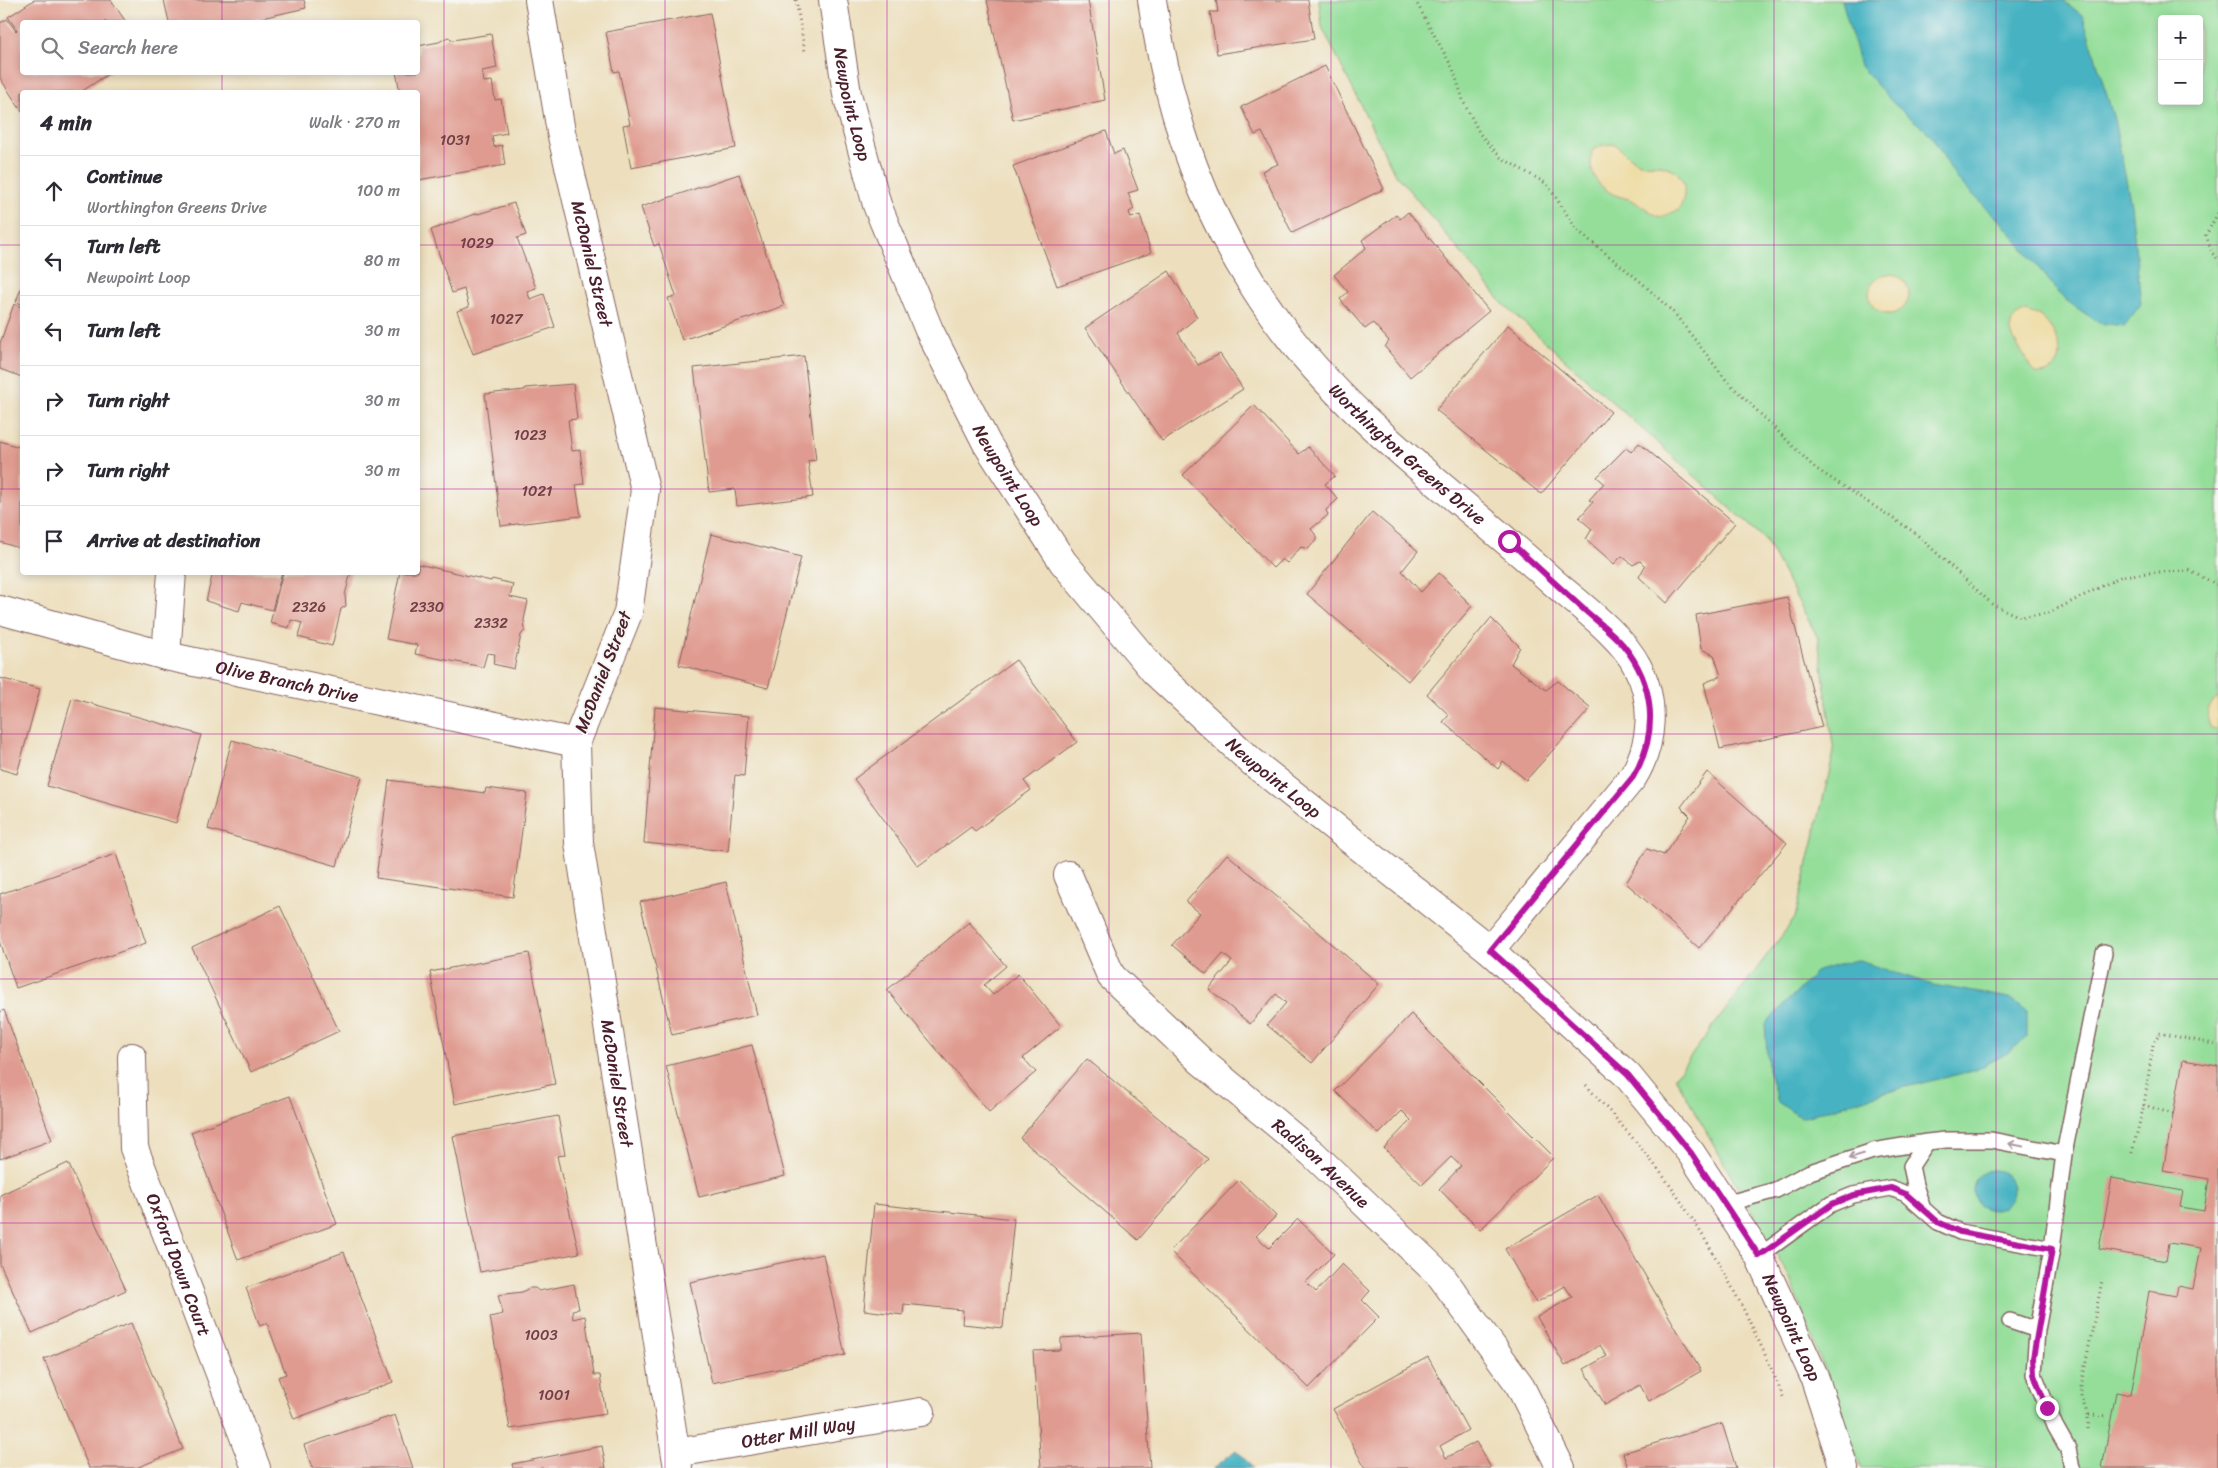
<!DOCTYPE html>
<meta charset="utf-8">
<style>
:root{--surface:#fff;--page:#f2f2f3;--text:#2b2b33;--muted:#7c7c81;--line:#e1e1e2}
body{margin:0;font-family:Sriracha,sans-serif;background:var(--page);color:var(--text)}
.controls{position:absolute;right:15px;top:15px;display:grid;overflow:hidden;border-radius:5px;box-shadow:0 2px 8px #0003}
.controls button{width:45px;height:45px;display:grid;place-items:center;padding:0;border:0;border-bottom:1px solid var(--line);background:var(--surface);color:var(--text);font:25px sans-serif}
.stop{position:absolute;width:15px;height:15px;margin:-11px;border:4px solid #b5179e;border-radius:50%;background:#fff}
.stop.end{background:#b5179e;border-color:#fff;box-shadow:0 1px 5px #0008}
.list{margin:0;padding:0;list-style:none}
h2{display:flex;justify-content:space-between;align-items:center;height:65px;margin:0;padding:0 20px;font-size:21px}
h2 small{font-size:16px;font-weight:400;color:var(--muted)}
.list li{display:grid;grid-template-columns:32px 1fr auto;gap:15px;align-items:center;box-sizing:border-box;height:70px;padding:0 20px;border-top:1px solid var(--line)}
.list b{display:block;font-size:19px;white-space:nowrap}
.list p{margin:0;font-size:16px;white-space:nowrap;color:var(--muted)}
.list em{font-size:16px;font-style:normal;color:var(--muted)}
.icon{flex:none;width:28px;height:28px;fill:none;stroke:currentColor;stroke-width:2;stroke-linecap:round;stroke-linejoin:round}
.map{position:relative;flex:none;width:2218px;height:1468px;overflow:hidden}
.search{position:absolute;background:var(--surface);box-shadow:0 2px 8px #0003;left:20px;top:20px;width:400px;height:55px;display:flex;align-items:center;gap:12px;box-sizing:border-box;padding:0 18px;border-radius:5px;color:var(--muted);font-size:19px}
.panel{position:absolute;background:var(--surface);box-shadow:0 2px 8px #0003;left:20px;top:90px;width:400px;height:485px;border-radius:5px}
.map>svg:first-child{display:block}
.green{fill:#94de9a;stroke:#6f7e62;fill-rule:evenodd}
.sand{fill:#eeda9e;stroke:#9c7c64}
.water{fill:#46b3c2;stroke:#486976}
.building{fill:#e09b90}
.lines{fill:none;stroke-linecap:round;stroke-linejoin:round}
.lane-casing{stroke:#83625e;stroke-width:18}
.street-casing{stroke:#83625e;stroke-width:30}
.path{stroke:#83625e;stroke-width:3;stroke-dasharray:1 4;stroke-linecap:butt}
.lane{stroke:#fff;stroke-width:15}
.street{stroke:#fff;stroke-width:28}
.oneway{stroke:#ae9aa0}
.route{stroke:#b5179e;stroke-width:6}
.grid{fill:none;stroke:#b5179e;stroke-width:1;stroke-opacity:0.55}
.labels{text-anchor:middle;stroke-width:4;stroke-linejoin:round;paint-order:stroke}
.number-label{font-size:15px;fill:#703e44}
.street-label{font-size:18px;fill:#4a1f2b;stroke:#f6f6f2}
</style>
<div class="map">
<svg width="2218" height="1468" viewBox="0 0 2218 1468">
<rect width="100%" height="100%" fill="#f6f6f2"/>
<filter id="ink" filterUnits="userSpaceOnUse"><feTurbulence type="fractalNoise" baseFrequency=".02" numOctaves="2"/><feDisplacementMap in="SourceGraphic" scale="10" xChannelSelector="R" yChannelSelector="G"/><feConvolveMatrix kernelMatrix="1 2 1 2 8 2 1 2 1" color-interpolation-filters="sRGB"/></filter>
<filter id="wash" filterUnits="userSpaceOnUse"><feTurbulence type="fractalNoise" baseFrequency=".0096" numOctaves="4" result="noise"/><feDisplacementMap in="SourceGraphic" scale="20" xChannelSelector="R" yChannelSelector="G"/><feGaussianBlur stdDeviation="1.12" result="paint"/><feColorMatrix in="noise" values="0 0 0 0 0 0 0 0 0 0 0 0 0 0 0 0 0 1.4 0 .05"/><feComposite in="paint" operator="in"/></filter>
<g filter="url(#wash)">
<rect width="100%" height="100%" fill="#eddfbd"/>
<path class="green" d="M1319,0H2218V1468H1861L1790,1278L1675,1077L1795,918L1834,752L1818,638L1765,539L1505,306L1394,172L1322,27ZM2162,19H2199V101H2162Z"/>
<path class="sand" d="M1615,144C1622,150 1631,160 1640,163C1647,165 1654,164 1660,165C1686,170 1689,190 1679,210L1660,217C1650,213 1643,205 1633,201C1628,198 1623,198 1618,196C1597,189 1586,170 1593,149L1604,145Z
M1869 294a20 20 0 1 1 40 0a20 20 0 1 1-40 0Z
M2027,311C2030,313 2034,314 2038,315C2053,324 2072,359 2050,371C2032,381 2030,364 2023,354C2012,337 2000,320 2027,311Z
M2218,696V729L2211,728C2204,714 2208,707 2218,696Z"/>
<path class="water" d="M1842,0H2063L2083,16L2114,119L2131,205L2141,304L2124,326L2099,323L2064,299L2003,224L1957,179L1930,134L1893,103L1860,66Z
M1856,960L1933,985L2010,998L2027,1011V1037L2009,1052L1976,1070L1889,1091L1801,1118L1778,1102L1768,1069L1765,1024L1817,971Z
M1973 1190a20 20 0 1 1 40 0a20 20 0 1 1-40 0Z
M1236,1450L1253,1468H1214Z"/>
<g id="blocks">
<path class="building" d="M34,0H111L126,22H22V72H111L81,92H22V112L0,78V23L7,19L16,31L17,30L8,17Z
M164,0H304L306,8L244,22H169Z
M987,0H1088L1105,100L1013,120Z
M1216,0H1308L1314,39L1217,54L1210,12H1218Z
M710,13L736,148L631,168L623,125L630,124L619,71L614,72L606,32Z
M491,34L497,68L482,71L484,82L492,81L495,100L501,99L507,133L492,136L494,147L502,145L505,165L418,180V92H400L396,72H418V46L439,42L448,37L453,40Z
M1325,66L1384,189L1292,233L1262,171L1278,164L1262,132L1255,135L1241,107Z
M1106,131L1114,154L1123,150L1138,190L1128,193L1134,209L1129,212L1131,218L1140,215L1151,253L1057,286L1013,166Z
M739,174L784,306L682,340L668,298L676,296L659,244L654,246L641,207Z
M514,203L526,235L517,238L536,288L527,291L530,299L544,294L555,327L473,354L457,311L469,307L464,289L452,293L431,230L478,213V214Z
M1408,212L1489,311L1410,377L1385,347L1389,341L1373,323L1365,329L1340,299L1348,292L1334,275L1366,248L1362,240L1396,215L1400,219Z
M1169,271L1197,317L1178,333L1198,365L1220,354L1243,389L1162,441L1085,328Z
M22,285V304L16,302Z
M14,304L22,307V377L0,369V343Z
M1508,325L1611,412L1541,494L1436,410Z
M804,356L816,460L808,461L813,497L737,506L735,489L709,492L694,368Z
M573,384L577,419L568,420L572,451L580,450L584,484L576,485L581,516L501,526L485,394L525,390V388Z
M1254,405L1299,454L1308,447L1335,476L1325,484L1338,499L1326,510L1328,515L1311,529L1318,538L1308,549L1301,547L1287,563L1282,559L1273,568L1183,475Z
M0,441L22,448V549L0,542Z
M1639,443L1735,523L1667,603L1639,577L1645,566L1640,561L1633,565L1622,556L1614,564L1586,539L1592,529L1579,518L1593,502L1589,500L1604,483L1597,477L1626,448L1631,452Z
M1372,512L1418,551L1402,571L1421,592L1439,573L1472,606L1408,681L1307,594Z
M711,534L801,557L768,688L679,665Z
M418,564L491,581L492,579L513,584L510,597L528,601L524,620L525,630L521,635L514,669L493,664L495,654L487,653L483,667L415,654L417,645L386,639L400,572H418Z
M213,572H282L272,610L242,602L239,611L206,601Z
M283,572H351L345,595L346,606L341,609L332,646L298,637L302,623L291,620L289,628L270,623Z
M1787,597L1822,727L1720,749L1704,683L1721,676L1714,655L1701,649L1696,615Z
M1491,618L1520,647L1511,664L1546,690L1558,681L1591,708L1526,780L1503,761L1498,769L1443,722L1449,715L1427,694Z
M1016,660L1077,742L1024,781L1031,790L975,831L971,827L918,866L854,779Z
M0,678L40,689L17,774L0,769Z
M72,698L201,735L176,823L47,786Z
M655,707L749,716L744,776L735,775L728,851L644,843Z
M232,740L362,777L337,866L208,829Z
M1707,772L1787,843L1699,948L1626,883L1647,849L1664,855L1690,816L1681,807Z
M389,780L485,793L486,788L527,793L513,897L376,878Z
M116,854L146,943L16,988L0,941V894Z
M1227,854L1379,984L1312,1063L1267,1025L1286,1003L1276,994L1250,1024L1209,989L1232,961L1223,954L1206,974L1172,945L1200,913L1186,902Z
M726,882L757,1015L672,1035L640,902Z
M280,906L339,1031L251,1072L192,948Z
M969,922L1006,966L984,985L993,995L1018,974L1061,1026L1023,1058L1036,1072L989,1112L887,990Z
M529,953L555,1084L455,1104L430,972Z
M4,1010L52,1140L0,1159V1012Z
M1411,1014L1554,1157L1480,1230L1439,1189L1461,1166L1451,1157L1422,1185L1384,1148L1411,1120L1402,1111L1379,1134L1335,1091Z
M752,1045L785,1176L699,1197L666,1066Z
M1087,1059L1208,1159L1138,1240L1020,1138Z
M2183,1060L2218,1066V1468H2102L2116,1392L2131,1395L2149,1291L2176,1296L2178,1286L2193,1289L2201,1248L2169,1243L2166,1261L2099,1249L2112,1178L2183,1191L2180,1207L2204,1211L2209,1179L2163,1171Z
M290,1096L337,1224L238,1260L191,1132Z
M558,1116L565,1155L557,1156L579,1253L480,1272L453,1136Z
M68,1163L126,1290L32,1333L0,1264V1195Z
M1239,1180L1276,1216L1256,1236L1269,1248L1298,1219L1334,1254L1306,1282L1316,1292L1342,1264L1370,1291L1362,1300L1379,1317L1309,1388L1170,1251Z
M1598,1195L1701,1371L1649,1401L1640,1385L1605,1405L1584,1369L1607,1356L1600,1345L1565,1366L1537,1317L1572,1297L1565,1286L1536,1303L1505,1249Z
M874,1204L1014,1219L1003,1328L962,1324L963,1310L904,1304L903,1315L864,1310Z
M344,1252L393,1382L294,1419L278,1377L286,1374L267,1323L260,1326L246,1288Z
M823,1254L845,1355L712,1383L690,1282Z
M574,1284L579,1309L572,1310L573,1319L585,1316L594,1375H600L606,1414L510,1429L490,1317L503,1314L498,1295L522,1292L529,1288H535L539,1291Z
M131,1323L183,1449L136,1468H89L44,1359Z
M1141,1333L1150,1468H1041L1033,1351L1061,1350V1338Z
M1428,1357L1468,1430L1440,1446L1446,1458L1476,1442L1491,1468H1365L1333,1409Z
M395,1415L413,1468H312L304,1445Z
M1722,1423L1736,1468H1628L1623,1453Z
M602,1446L606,1468H513L512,1464Z"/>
</g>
</g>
<g filter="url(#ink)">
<use href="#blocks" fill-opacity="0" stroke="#83625e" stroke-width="1"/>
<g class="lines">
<defs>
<path id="lane" d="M1725,1204L1776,1190L1810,1172L1873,1151L1927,1142L1946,1140H1991L2064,1154
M1922,1206L1915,1185L1911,1166L1927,1142
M1759,1256L1831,1204L1853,1195L1891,1188L1906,1194L1938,1222L1960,1232L2052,1249
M2010,1321L2037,1330L2052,1249L2064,1154L2104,953
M2037,1330L2034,1374L2055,1426L2068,1449L2072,1468"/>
<g id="street">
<path id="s1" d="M539,0L561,132L645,490L628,613L576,743L579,843L678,1468"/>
<path id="s2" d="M833,0L847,94L877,205L929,330L987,444L1063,562L1155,672L1251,761L1490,950L1627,1075L1691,1153L1759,1256L1814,1376L1844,1468"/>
<path id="s3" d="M1152,0C1170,120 1204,219 1275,318C1349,422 1458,495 1552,581C1578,604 1622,636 1637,666C1656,701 1653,744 1633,777L1490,950"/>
<path id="s4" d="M0,610L166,656L576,743"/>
<path d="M166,656L172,572"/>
<path id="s5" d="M1068,875L1111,976L1202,1062L1312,1153L1441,1276L1519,1384L1561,1468"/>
<path id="s6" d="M132,1057L134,1148L256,1468"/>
<path id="s7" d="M676,1453L921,1412"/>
</g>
</defs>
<use href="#lane" class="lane-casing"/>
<use href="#street" class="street-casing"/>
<path class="path" d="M796,0L805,52
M1415,0L1453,69L1464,103L1480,134L1500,157L1547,184L1577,230L1641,282L1675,314L1726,380L1815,468L1914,532L1992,604L2020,617L2049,613L2122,576L2157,572L2190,571L2218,585
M2218,213L2206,235L2212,253L2218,259
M1586,1085C1615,1118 1646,1151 1671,1187C1717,1253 1754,1325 1784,1399
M2173,1114L2144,1105L2153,1045L2159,1033L2218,1045
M2132,1153L2144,1105
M2088,1415L2081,1397V1386L2102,1281
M2088,1429V1415L2109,1416"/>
<use href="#lane" class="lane"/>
<use href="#street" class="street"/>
</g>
<defs><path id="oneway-shaft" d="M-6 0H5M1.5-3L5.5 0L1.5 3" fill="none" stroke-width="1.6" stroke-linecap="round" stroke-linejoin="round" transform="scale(1.25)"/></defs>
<g class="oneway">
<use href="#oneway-shaft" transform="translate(2016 1145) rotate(-169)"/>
<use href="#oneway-shaft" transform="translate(1856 1156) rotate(161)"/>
</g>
</g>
<g class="lines" filter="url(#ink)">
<path class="route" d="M1509,541C1533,563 1557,585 1580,606C1594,619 1611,631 1623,645C1655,684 1659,734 1633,777L1490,950L1628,1075L1691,1153L1759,1256L1832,1204L1854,1195L1891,1188L1906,1194L1938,1222L1960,1232L2052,1249L2033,1358L2034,1374L2047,1408"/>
</g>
<path class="grid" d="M222,0V22M444,0V1468M665,0V1468M887,0V1468M1109,0V1468M1331,0V1468M1553,0V1468M1774,0V1468M1996,0V1468M222,72V92M0,245H22M418,245H2218M0,489H22M418,489H2218M222,572V1468M0,734H2218M0,979H2218M0,1223H2218"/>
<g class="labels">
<g class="number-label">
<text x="455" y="145">1031</text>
<text x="477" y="248">1029</text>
<text x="506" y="324">1027</text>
<text x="530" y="440">1023</text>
<text x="537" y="496">1021</text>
<text x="309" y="612">2326</text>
<text x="427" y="612">2330</text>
<text x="491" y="628">2332</text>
<text x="541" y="1340">1003</text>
<text x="554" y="1400">1001</text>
</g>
<g class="street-label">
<text dy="6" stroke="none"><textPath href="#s2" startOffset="106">Newpoint Loop</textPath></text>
<text dy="6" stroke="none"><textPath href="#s1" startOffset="269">McDaniel Street</textPath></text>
<text dy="6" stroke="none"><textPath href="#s3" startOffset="535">Worthington Greens Drive</textPath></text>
<text dy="6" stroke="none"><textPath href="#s2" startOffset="511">Newpoint Loop</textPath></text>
<text transform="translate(603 672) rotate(-69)" y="6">McDaniel Street</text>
<text dy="6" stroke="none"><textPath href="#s4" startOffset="296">Olive Branch Drive</textPath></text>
<text dy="6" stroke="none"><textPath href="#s2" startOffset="916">Newpoint Loop</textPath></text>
<text dy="6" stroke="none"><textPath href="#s1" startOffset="1109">McDaniel Street</textPath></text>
<text dy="6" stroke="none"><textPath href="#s5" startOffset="391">Radison Avenue</textPath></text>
<text dy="6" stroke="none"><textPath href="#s6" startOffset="216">Oxford Down Court</textPath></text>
<text dy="6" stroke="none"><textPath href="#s2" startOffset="1681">Newpoint Loop</textPath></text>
<text dy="6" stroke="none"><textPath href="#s7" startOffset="124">Otter Mill Way</textPath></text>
</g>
</g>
</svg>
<div class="controls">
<button>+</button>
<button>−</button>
</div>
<div class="stop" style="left:1509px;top:541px"></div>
<div class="stop end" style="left:2047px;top:1408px"></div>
<div class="search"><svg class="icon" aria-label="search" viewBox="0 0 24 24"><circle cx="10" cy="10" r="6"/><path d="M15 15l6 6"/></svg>Search here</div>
<section class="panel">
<h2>4 min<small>Walk · 270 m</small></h2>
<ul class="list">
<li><svg class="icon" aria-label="ahead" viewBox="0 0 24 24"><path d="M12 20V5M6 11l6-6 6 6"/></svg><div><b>Continue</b><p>Worthington Greens Drive</p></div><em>100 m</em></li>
<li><svg class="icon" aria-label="left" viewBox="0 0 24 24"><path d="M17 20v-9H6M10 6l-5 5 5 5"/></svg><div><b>Turn left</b><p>Newpoint Loop</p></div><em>80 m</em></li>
<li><svg class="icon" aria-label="left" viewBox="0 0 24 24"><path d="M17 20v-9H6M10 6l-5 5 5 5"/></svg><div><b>Turn left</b></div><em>30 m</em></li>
<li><svg class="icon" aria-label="right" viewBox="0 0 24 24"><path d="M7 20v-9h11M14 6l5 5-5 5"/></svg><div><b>Turn right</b></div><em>30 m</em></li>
<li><svg class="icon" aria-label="right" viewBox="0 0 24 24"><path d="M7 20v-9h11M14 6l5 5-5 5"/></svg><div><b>Turn right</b></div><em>30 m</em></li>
<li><svg class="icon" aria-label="arrive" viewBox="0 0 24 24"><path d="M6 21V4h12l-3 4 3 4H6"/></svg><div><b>Arrive at destination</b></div></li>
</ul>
</section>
</div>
